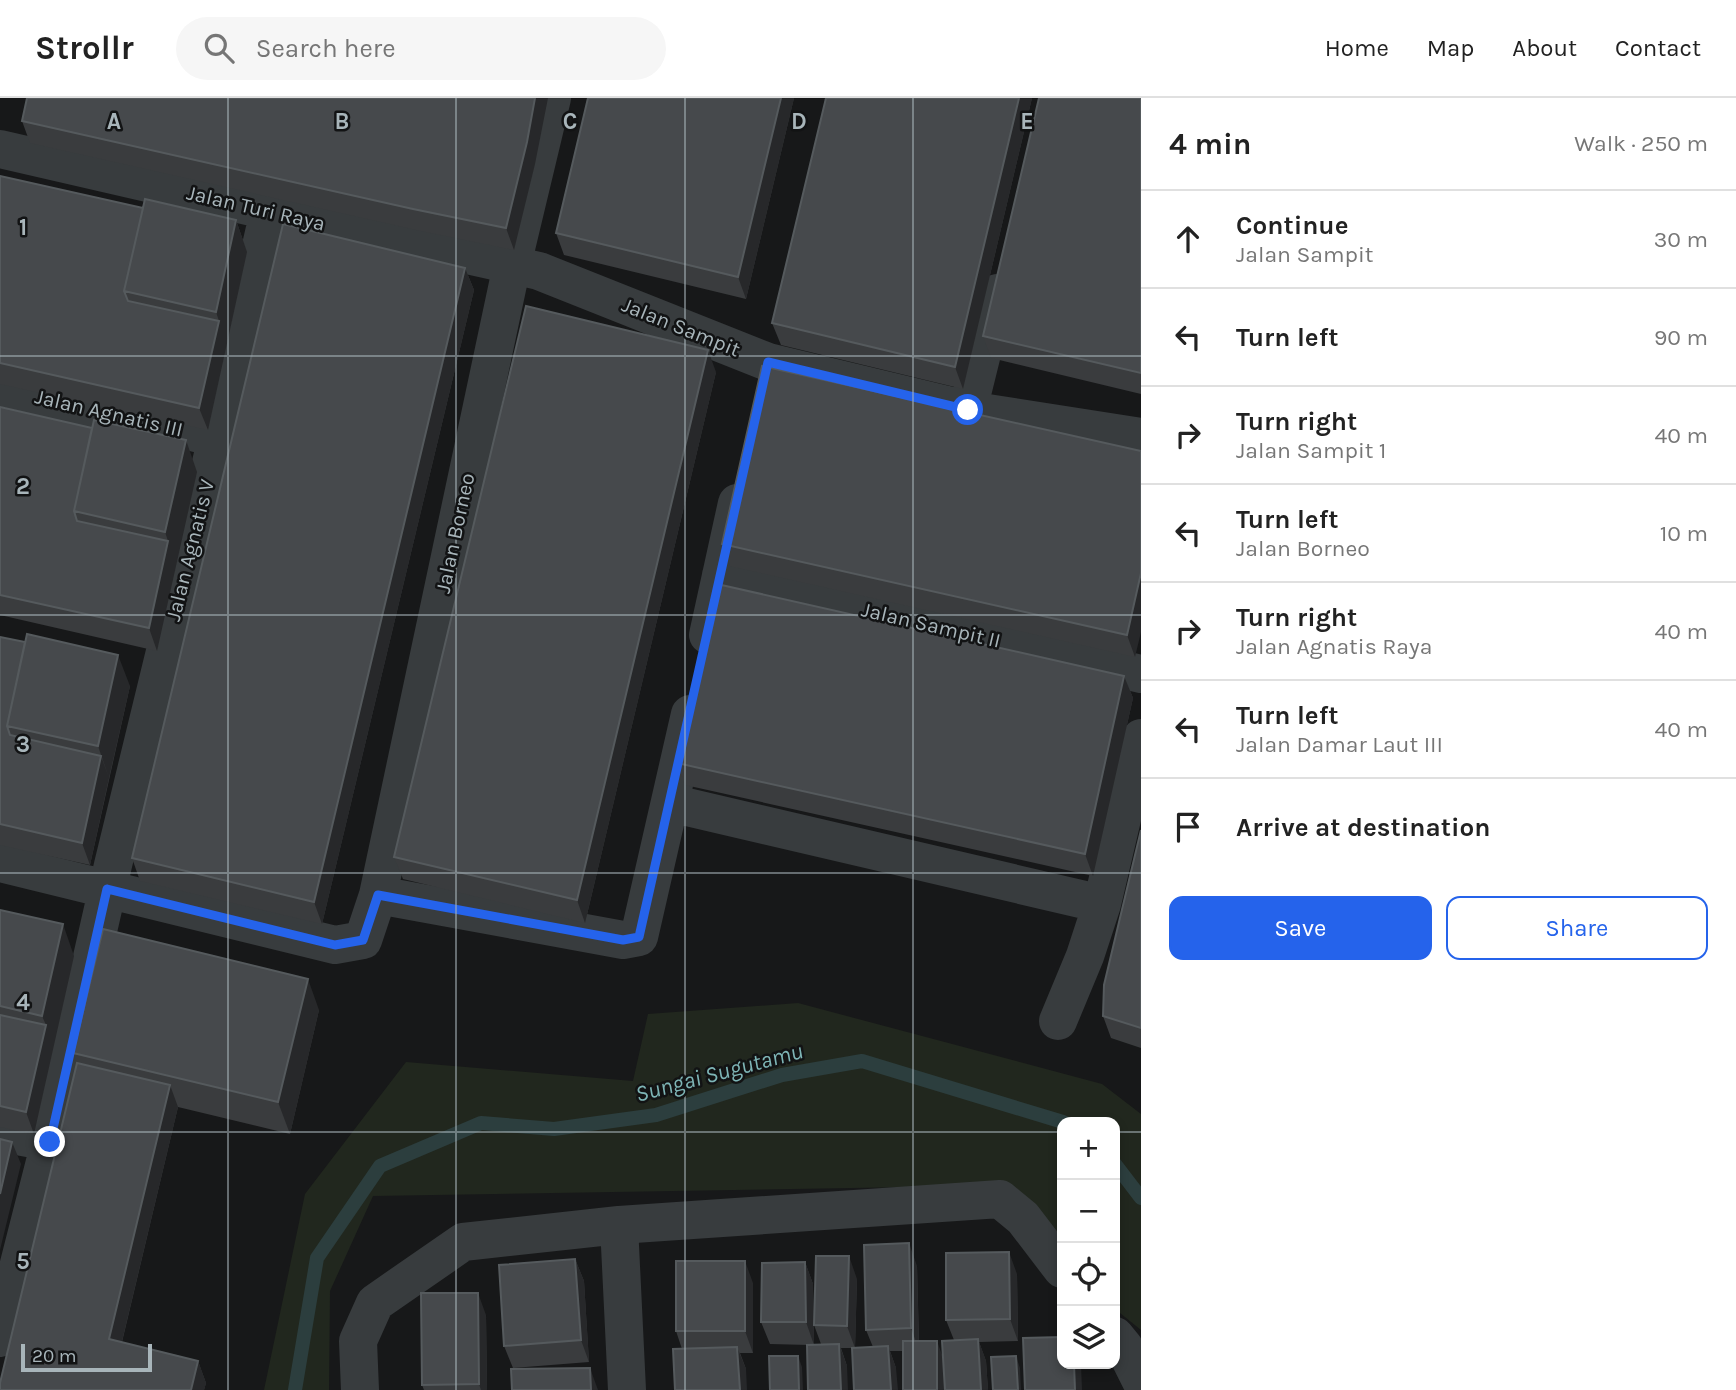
<!DOCTYPE html>
<meta charset="utf-8">
<style>
:root{--surface:#fff;--page:#f6f6f6;--text:#222;--muted:#767676;--line:#e0e0e0;--accent:#2563eb}
body{margin:0;font-family:Karla,sans-serif;background:var(--page);color:var(--text)}
.controls{position:absolute;right:21px;bottom:21px;display:grid;overflow:hidden;border-radius:14px;box-shadow:0 4px 10px #0003}
.controls button{width:63px;height:63px;display:grid;place-items:center;padding:0;border:0;border-bottom:2px solid var(--line);background:var(--surface);color:var(--text);font:35px sans-serif}
.scale{position:absolute;left:21px;bottom:18px;width:131px;box-sizing:border-box;padding-left:7px;border:4px solid #a8b5ba;border-top:0;font-size:19px;line-height:24px;white-space:nowrap;color:#a8b5ba;-webkit-text-stroke:5px #121314;paint-order:stroke}
.stop{position:absolute;width:21px;height:21px;margin:-16px;border:5px solid #2563eb;border-radius:50%;background:#fff}
.stop.end{background:#2563eb;border-color:#fff;box-shadow:0 2px 7px #0008}
.list{margin:0;padding:0;list-style:none}
h2{display:flex;justify-content:space-between;align-items:center;height:91px;margin:0;padding:0 28px;font-size:30px}
h2 small{font-size:23px;font-weight:400;color:var(--muted)}
.list li{display:grid;grid-template-columns:46px 1fr auto;gap:21px;align-items:center;box-sizing:border-box;height:98px;padding:0 28px;border-top:2px solid var(--line)}
.list b{display:block;font-size:26px;white-space:nowrap}
.list p{margin:0;font-size:23px;white-space:nowrap;color:var(--muted)}
.list em{font-size:23px;font-style:normal;color:var(--muted)}
.actions{display:flex;gap:14px;padding:21px 28px}
.actions a{flex:1;padding:16px 0;border:2px solid var(--accent);border-radius:14px;text-align:center;font-size:24px;color:var(--accent)}
.actions .main{background:var(--accent);color:#fff}
.icon{flex:none;width:38px;height:38px;fill:none;stroke:currentColor;stroke-width:2;stroke-linecap:round;stroke-linejoin:round}
.map{position:relative;flex:none;width:1141px;height:1292px;overflow:hidden}
header{display:flex;align-items:center;gap:42px;box-sizing:border-box;height:98px;padding:0 35px;background:var(--surface);border-bottom:2px solid var(--line)}
header strong{font-size:33px}
nav{display:flex;gap:38px;margin-inline-start:auto;font-size:24px}
.search{width:490px;height:63px;background:var(--page);display:flex;align-items:center;gap:18px;box-sizing:border-box;padding:0 24px;border-radius:38px;color:var(--muted);font-size:26px}
main{display:flex}
aside{flex:1;background:var(--surface)}
.map>svg:first-child{display:block}
.green{fill:#21271e}
.lines{fill:none;stroke-linecap:round;stroke-linejoin:round}
.stream{stroke:#2c3e3e;stroke-width:14}
.street{stroke:#383c3e;stroke-width:38}
.wall{fill:#3a3c3e}
.shaded-wall{fill:#27282a}
.building{fill:#46494c;stroke:#555a5d;stroke-width:2}
.route{stroke:#2563eb;stroke-width:9}
.grid{fill:none;stroke:#a8b5ba;stroke-width:2;stroke-opacity:0.55}
.labels{text-anchor:middle;stroke-width:5;stroke-linejoin:round;paint-order:stroke}
.street-label{font-size:21px;fill:#a8b5ba;stroke:#121314}
.water-label{font-size:23px;font-style:italic;fill:#7eb5b6;stroke:#121314}
.grid-label{font-size:23px;text-anchor:middle;font-weight:bold;fill:#a8b5ba;stroke:#121314;stroke-width:5;stroke-linejoin:round;paint-order:stroke}
</style>
<header>
<strong>Strollr</strong>
<div class="search"><svg class="icon" aria-label="search" viewBox="0 0 24 24"><circle cx="10" cy="10" r="6"/><path d="M15 15l6 6"/></svg>Search here</div>
<nav><a>Home</a><a>Map</a><a>About</a><a>Contact</a></nav>
</header>
<main>
<div class="map">
<svg width="1141" height="1292" viewBox="0 0 1141 1292">
<rect width="100%" height="100%" fill="#171819"/>
<path class="green" d="M798,905L1102,986L1141,1016V1232L1115,1211V1024H1062V1166L972,1088L373,1098L330,1193L329,1292H264L305,1096L406,964L633,983L648,916Z"/>
<g class="lines">
<path class="stream" d="M1115,1066L1141,1100
M295,1292L317,1160L380,1068L481,1025L554,1031L656,1017L782,977L862,963L1063,1024"/>
<path class="street" d="M0,51L269,113L539,173L768,264L968,312L1141,339
M0,289L217,340
M968,312L997,195
M721,477L1141,576
M708,537L737,405
M670,705L1102,806
M0,765L335,847L363,842L378,797L512,167L552,0
M378,797L623,842L639,839L690,616
M1058,923L1085,858L1102,806L1141,640
M0,1035L50,1044
M619,1127L627,1292
M1115,1238L1124,1249L1141,1283
M0,1240L50,1044L113,767L217,340L269,113
M360,1292L358,1243L375,1205L463,1144L619,1127L1000,1101L1023,1120L1062,1171"/>
</g>
<path class="wall" d="M794,0L746,201L564,157L556,135Z
M1032,0L963,291L781,247L772,225Z
M1141,0V296L991,260L983,238Z
M22,23L535,66L514,152L421,133L30,45Z
M0,78L143,110L236,122L247,154L208,332L0,286Z
M465,170L474,192L322,826L140,783L132,760Z
M716,274L585,825L403,781L394,759Z
M0,309L197,374L157,553L0,517Z
M1141,353L1135,559L730,468L722,446Z
M0,539L130,588L90,767L0,747Z
M1124,578L1133,600L1093,778L685,687L677,665Z
M1141,732V950L1111,940L1103,918Z
M0,812L74,858L34,1036L0,1029Z
M319,912L290,1036L178,1009L122,1244L198,1263L206,1285L204,1292H0L77,965L73,955Z
M575,1161L584,1183L589,1264L513,1270L504,1248Z
M805,1164L813,1186L814,1247L821,1246L814,1227L857,1181L855,1250L873,1249L866,1232L917,1168L919,1243L943,1260L954,1242L946,1222L1017,1176L1018,1243L979,1244L986,1263L988,1292H945L903,1253H890L896,1270L852,1250H841L847,1268L809,1247L770,1246L761,1224Z
M753,1185V1255H740L746,1271L682,1251L676,1233Z
M486,1217L487,1292H424L422,1287Z"/>
<path class="shaded-wall" d="M535,0H548L535,66L514,152L506,130Z
M781,0H794L746,201L738,179Z
M1019,0H1032L963,291L955,269Z
M236,122L247,154L208,332L199,310L219,223L216,214Z
M465,170L474,192L322,826L314,804Z
M708,252L716,274L585,825L577,802Z
M186,342L197,374L157,553L149,530L168,443L165,434Z
M1141,475V534L1135,559L1127,537Z
M118,557L130,588L109,680L98,648Z
M1124,578L1133,600L1093,778L1085,756Z
M101,658L109,680L90,767L82,745Z
M63,826L74,858L34,1036L26,1014L46,927L42,918Z
M308,881L319,912L290,1036L278,1004Z
M170,987L178,1009L117,1264L109,1241Z
M12,1044L21,1066L0,1152V1096Z
M909,1145L917,1168L919,1252L911,1230Z
M1009,1154L1017,1176L1018,1243L1010,1221Z
M849,1158L857,1181L855,1250L847,1228Z
M575,1161L584,1183L589,1264L581,1242Z
M745,1163L753,1185V1255L745,1233Z
M805,1164L813,1186L814,1247L806,1224Z
M478,1195L486,1217L487,1292H481L479,1286Z
M978,1241L986,1263L988,1292H981Z
M937,1243L945,1265V1292H937Z
M839,1246L847,1268L848,1292H841Z
M888,1248L896,1270L898,1292H891Z
M737,1249L746,1271L747,1292H740Z
M798,1258L802,1269L803,1292H799Z
M1016,1258L1020,1270L1021,1292H1018Z
M198,1263L206,1285L204,1292H191Z
M1074,1266H1081L1082,1292H1075Z
M590,1270L598,1292H591Z"/>
<path class="building" d="M27,0H535L527,44L506,130L413,111L22,23Z
M588,0H781L738,179L556,135Z
M826,0H1019L955,269L772,225Z
M1039,0H1141V275L983,238Z
M0,78L143,110L124,193L128,203L219,223L199,310L0,265Z
M145,101L236,122L216,214L124,193Z
M283,126L465,170L314,804L132,760Z
M526,208L708,252L577,802L394,759Z
M762,268L1141,353V475L1127,537L722,446Z
M0,309L92,330L74,413L77,423L168,443L149,530L0,497Z
M94,322L186,342L165,434L74,413Z
M717,486L1124,578L1085,756L677,665Z
M27,536L118,557L98,648L7,628Z
M0,539L25,544L7,628L10,637L101,658L82,745L0,726Z
M1141,732V930L1103,918L1104,887Z
M0,812L63,826L42,918L0,908Z
M103,831L308,881L278,1004L73,955Z
M0,917L46,927L26,1014L0,1008Z
M77,965L170,987L109,1241L198,1263L191,1292H0V1285Z
M0,1041L12,1044L0,1096Z
M909,1145L911,1230L866,1232L864,1147Z
M1009,1154L1010,1221L946,1222V1155Z
M816,1158H849L847,1228L814,1227Z
M575,1161L581,1242L504,1248L499,1167Z
M676,1163H745V1233H676Z
M805,1164L806,1224H761L762,1165Z
M421,1195H478L479,1286L422,1287Z
M1062,1239V1266H1074L1075,1292H1025L1023,1240Z
M978,1241L981,1292H945L942,1243Z
M903,1243H937V1292H903Z
M839,1246L841,1292H808L807,1247Z
M888,1248L891,1292H854L852,1250Z
M737,1249L740,1292H675L673,1251Z
M769,1258H798L799,1292H770Z
M1016,1258L1018,1292H993L991,1259Z
M590,1270L591,1292H512L511,1271Z"/>
<g class="lines">
<path class="route" d="M50,1044L107,791L335,847L363,842L378,797L623,842L639,839L768,264L968,312"/>
</g>
<path class="grid" d="M228,0V1292M456,0V1292M685,0V1292M913,0V1292M0,258H1141M0,517H1141M0,775H1141M0,1034H1062M1115,1034H1141"/>
<g class="labels">
<g class="street-label">
<text transform="translate(256 110) rotate(13)" y="7">Jalan Turi Raya</text>
<text transform="translate(681 229) rotate(22)" y="7">Jalan Sampit</text>
<text transform="translate(109 315) rotate(13)" y="7">Jalan Agnatis III</text>
<text transform="translate(455 435) rotate(-78)" y="7">Jalan Borneo</text>
<text transform="translate(190 452) rotate(-76)" y="7">Jalan Agnatis V</text>
<text transform="translate(931 527) rotate(13)" y="7">Jalan Sampit II</text>
</g>
<g class="water-label">
<text transform="translate(719 974) rotate(-15)" y="8">Sungai Sugutamu</text>
</g>
</g>
<g class="grid-label">
<text x="114" y="31">A</text>
<text x="342" y="31">B</text>
<text x="570" y="31">C</text>
<text x="799" y="31">D</text>
<text x="1027" y="31">E</text>
<text x="23" y="137">1</text>
<text x="23" y="396">2</text>
<text x="23" y="654">3</text>
<text x="23" y="912">4</text>
<text x="23" y="1171">5</text>
</g>
</svg>
<div class="controls">
<button>+</button>
<button>−</button>
<button><svg class="icon" aria-label="locate" viewBox="0 0 24 24"><circle cx="12" cy="12" r="6"/><path d="M12 2v4M12 18v4M2 12h4M18 12h4"/></svg></button>
<button><svg class="icon" aria-label="layers" viewBox="0 0 24 24"><path d="M12 4l9 5-9 5-9-5zM3 14l9 5 9-5"/></svg></button>
</div>
<div class="scale">20 m</div>
<div class="stop" style="left:968px;top:312px"></div>
<div class="stop end" style="left:50px;top:1044px"></div>
</div>
<aside>
<h2>4 min<small>Walk · 250 m</small></h2>
<ul class="list">
<li><svg class="icon" aria-label="ahead" viewBox="0 0 24 24"><path d="M12 20V5M6 11l6-6 6 6"/></svg><div><b>Continue</b><p>Jalan Sampit</p></div><em>30 m</em></li>
<li><svg class="icon" aria-label="left" viewBox="0 0 24 24"><path d="M17 20v-9H6M10 6l-5 5 5 5"/></svg><div><b>Turn left</b></div><em>90 m</em></li>
<li><svg class="icon" aria-label="right" viewBox="0 0 24 24"><path d="M7 20v-9h11M14 6l5 5-5 5"/></svg><div><b>Turn right</b><p>Jalan Sampit 1</p></div><em>40 m</em></li>
<li><svg class="icon" aria-label="left" viewBox="0 0 24 24"><path d="M17 20v-9H6M10 6l-5 5 5 5"/></svg><div><b>Turn left</b><p>Jalan Borneo</p></div><em>10 m</em></li>
<li><svg class="icon" aria-label="right" viewBox="0 0 24 24"><path d="M7 20v-9h11M14 6l5 5-5 5"/></svg><div><b>Turn right</b><p>Jalan Agnatis Raya</p></div><em>40 m</em></li>
<li><svg class="icon" aria-label="left" viewBox="0 0 24 24"><path d="M17 20v-9H6M10 6l-5 5 5 5"/></svg><div><b>Turn left</b><p>Jalan Damar Laut III</p></div><em>40 m</em></li>
<li><svg class="icon" aria-label="arrive" viewBox="0 0 24 24"><path d="M6 21V4h12l-3 4 3 4H6"/></svg><div><b>Arrive at destination</b></div></li>
</ul>
<div class="actions"><a class="main">Save</a><a>Share</a></div>
</aside>
</main>
